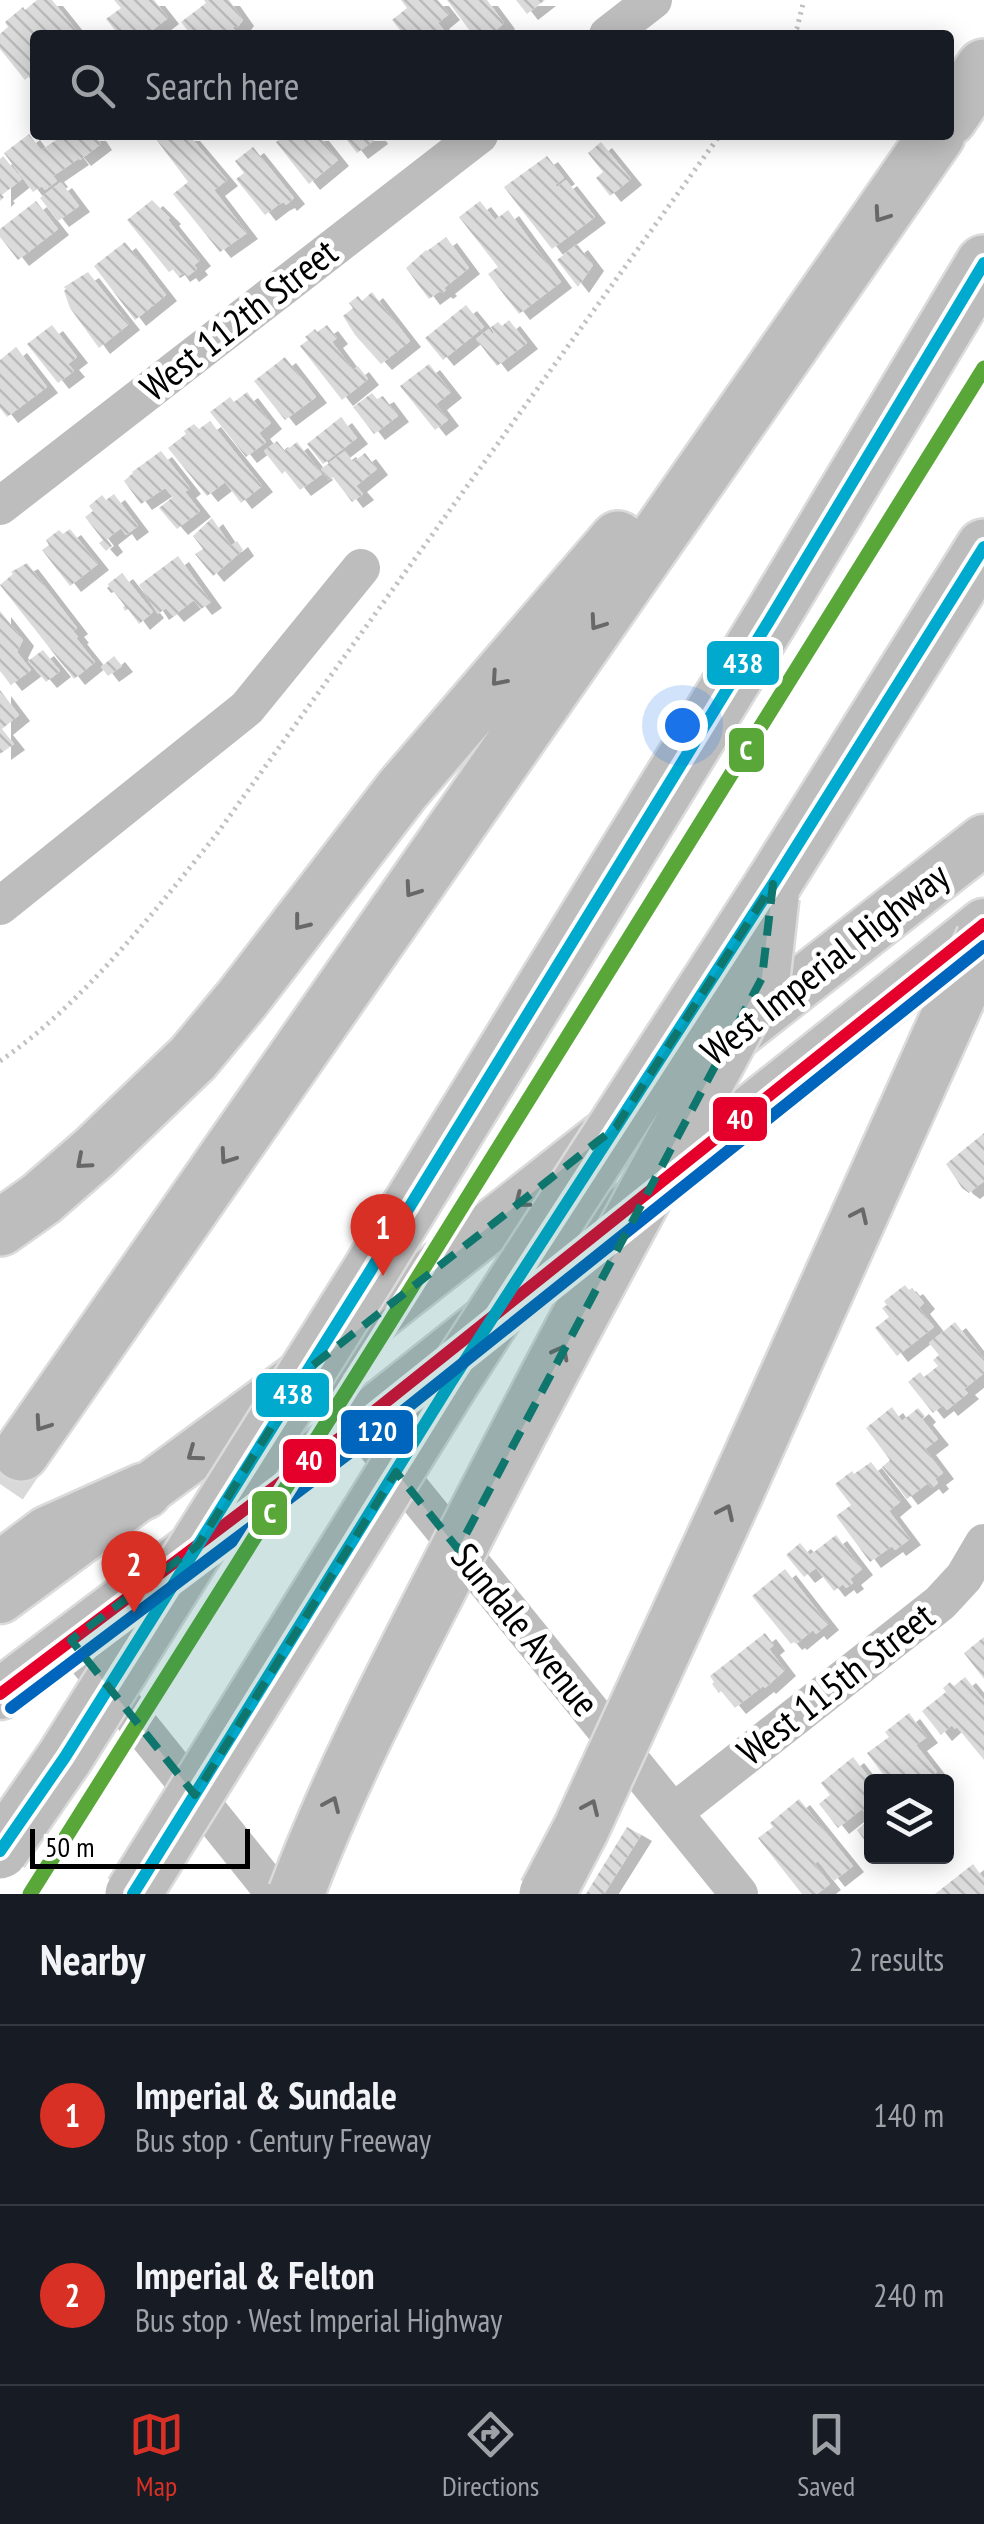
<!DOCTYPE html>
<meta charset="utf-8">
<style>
:root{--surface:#171b24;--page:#20242c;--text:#f1f3f6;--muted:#9ea1a6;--line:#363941;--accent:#d93025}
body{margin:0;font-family:"PT Sans Narrow",sans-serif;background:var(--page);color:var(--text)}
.controls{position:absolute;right:30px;bottom:30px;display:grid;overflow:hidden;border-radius:10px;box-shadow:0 5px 25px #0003}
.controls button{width:90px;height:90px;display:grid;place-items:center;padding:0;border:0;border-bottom:2px solid var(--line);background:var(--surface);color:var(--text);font:50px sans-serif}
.scale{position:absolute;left:30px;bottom:25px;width:220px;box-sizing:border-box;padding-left:10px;border:5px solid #000;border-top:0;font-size:28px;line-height:35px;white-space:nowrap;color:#000;-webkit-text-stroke:8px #fff;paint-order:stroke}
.you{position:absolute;left:682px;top:725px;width:35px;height:35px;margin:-25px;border:8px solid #fff;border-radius:50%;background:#1a73e8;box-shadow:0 0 0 15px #1a73e833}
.badge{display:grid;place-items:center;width:65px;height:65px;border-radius:50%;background:var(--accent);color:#fff;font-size:32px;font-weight:700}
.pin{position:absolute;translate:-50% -82px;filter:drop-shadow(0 2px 5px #0008)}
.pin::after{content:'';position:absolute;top:52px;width:35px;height:30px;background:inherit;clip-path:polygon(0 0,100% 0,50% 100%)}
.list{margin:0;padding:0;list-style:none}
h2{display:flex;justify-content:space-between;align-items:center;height:130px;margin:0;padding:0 40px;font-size:42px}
h2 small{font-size:32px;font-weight:400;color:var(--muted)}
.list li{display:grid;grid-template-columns:65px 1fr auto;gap:30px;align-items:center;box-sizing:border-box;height:180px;padding:0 40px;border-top:2px solid var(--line)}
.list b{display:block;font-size:38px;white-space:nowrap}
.list p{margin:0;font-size:32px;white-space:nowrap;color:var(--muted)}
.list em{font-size:32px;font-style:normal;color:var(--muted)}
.icon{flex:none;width:55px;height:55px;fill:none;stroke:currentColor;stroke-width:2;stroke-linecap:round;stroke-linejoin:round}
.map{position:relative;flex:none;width:984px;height:1894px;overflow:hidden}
.search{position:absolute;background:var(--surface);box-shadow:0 5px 25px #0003;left:30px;right:30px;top:30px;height:110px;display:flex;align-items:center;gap:25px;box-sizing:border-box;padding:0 35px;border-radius:10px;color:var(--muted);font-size:38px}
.sheet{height:490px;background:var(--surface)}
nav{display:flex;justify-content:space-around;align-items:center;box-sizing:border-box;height:140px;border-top:2px solid var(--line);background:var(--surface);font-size:28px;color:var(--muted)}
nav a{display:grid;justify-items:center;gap:5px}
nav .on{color:var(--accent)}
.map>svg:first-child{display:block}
.building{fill:url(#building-back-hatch);filter:url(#shadow)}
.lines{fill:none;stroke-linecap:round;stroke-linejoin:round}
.highway-tunnel{stroke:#d9d9d9;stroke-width:55;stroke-dasharray:55 28;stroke-linecap:butt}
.major-casing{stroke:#dbdbdb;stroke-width:55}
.highway-casing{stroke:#dbdbdb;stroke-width:60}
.path{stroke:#c2c2c2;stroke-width:5;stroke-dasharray:2.5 5;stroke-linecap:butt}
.minor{stroke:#bdbdbd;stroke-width:38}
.major{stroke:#bdbdbd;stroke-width:50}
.highway{stroke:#bdbdbd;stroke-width:55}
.highway-bridge-casing{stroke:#dbdbdb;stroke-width:60;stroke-linecap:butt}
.highway-bridge{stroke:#bdbdbd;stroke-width:55}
.bus-1-casing{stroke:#fff;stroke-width:20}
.bus-2-casing{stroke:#fff;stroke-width:20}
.bus-3-casing{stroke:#fff;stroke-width:20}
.bus-1{stroke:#e4002b;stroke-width:12}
.bus-2{stroke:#00a9ce;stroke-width:12}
.bus-3{stroke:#0065bd;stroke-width:12}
.rail-1-casing{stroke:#fff;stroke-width:22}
.rail-1{stroke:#58a738;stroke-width:15}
.oneway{stroke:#686868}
.marked{fill:#0f766e;fill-opacity:0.2;stroke:#0f766e;stroke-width:8;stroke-dasharray:20 12;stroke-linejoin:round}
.labels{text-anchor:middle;stroke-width:10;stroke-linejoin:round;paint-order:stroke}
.street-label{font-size:38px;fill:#000;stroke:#fff}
.line-badge{stroke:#fff;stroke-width:4}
.badge-label{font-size:28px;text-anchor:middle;font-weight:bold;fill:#fff}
</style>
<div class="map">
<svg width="984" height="1894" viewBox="0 0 984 1894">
<defs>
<pattern id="building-back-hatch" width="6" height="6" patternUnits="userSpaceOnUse" patternTransform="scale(2.5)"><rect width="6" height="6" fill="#dbdbdb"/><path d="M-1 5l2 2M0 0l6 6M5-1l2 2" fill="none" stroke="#bababa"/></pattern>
<filter id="shadow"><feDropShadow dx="11" dy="6" stdDeviation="0" flood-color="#0004"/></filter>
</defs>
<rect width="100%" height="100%" fill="#fff"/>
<path class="building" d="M37,0H52L80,35H35V71L25,80L0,49V34L8,27L5,22L23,7L25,10Z
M114,0H154L168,18L146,35H119L106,19L121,8Z
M204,0H229L243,20L237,28L235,26L233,28L239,35L226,33L191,35L181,22L206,3Z
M401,0H438L449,14L438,23L448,35H404L392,20L407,8Z
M447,0H487L504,23L495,31L498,35H473Z
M516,0H545L527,14Z
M29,134L41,150L64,135H95L101,144L80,160L66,143L78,159L53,176L57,181L45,190L42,186L33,192L4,153Z
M153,135H189L227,180L214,190L247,233L220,252L173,194L188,182Z
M284,135H318L338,160L309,184L276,142Z
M343,135H375L377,138L357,153Z
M601,142L631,179L610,196L596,178L603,172L588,153Z
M253,147L294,198L286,205L284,202L278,205L265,215L236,179L244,173L235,161Z
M3,156L22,179L2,195L4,197L0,201V159Z
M547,156L564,178L555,185L557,187L566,180L595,217L552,249L504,187Z
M61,182L79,206L58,221L40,198Z
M152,200L170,218L168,220L200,260L194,265L197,269L188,276L185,272L179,276L174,269L169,272L127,220Z
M36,201L58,229L18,260L0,237V229Z
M480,201L495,220L508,210L561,282L519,314L488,274L498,267L459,217Z
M446,237L469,268L444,288L446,290L442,293L440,291L429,299L406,268L426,250L427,251Z
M125,242L166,295L135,320L94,266Z
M577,244L593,265L578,287L557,260Z
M88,272L129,324L99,348L70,308L64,291L66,289L64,287Z
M372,292L410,341L381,364L355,335L343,316L353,308L349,303L358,296L362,301Z
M466,305L484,327L443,360L425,338Z
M509,320L527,343L497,366L476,339L489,329L492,334L494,333L491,327L498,322L502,326Z
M52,325L77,357L68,364L74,371L58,383L27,344Z
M327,325L337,338L332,342L353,370L358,366L368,379L342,400L300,346L308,340L305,337L315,329L317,332Z
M16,347L47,387L7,417L0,408V360Z
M285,357L316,397L285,420L254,381Z
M429,364L451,392L436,404L448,420L435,430L400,386Z
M247,392L271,423L259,433L266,442L246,457L210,412L230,397L234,402Z
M372,393L377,399L383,396L398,416L374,434L353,407Z
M341,417L357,438L323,464L307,444Z
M210,421L262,486L241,503L225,482L207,496L168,448L186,434L184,431L194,424L199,429Z
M277,441L285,451L297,442L322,474L300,490L285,471L282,474L264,451Z
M161,451L190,488L185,492L200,511L177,529L159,508L173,497L165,488L141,504L124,481L133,473L132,472Z
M345,451L353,462L365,453L377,469L356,486L363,494L352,502L333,477L329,480L321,469Z
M114,494L138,526L126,535L121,528L107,539L112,546L106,551L99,543L103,540L85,517L93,511L89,506L102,495L106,500Z
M212,518L231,546L237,541L243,550L213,576L195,554L203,549L193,536Z
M70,529L98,564L70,586L42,550L49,545L46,540L59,530L63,534Z
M178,556L211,602L201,609L194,600L173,616L166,608L158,614L139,585Z
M27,563L77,628L73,631L78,637L76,638L95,662L74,679L0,585L13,574L11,572Z
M122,573L153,612L139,624L128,609L125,611L123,607L125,606L114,592L111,593L107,588L109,586L108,584Z
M0,611L23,640L17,652L31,670L11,685L0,671Z
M43,650L60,671L46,682L28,661Z
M114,656L122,666L108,676L101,667Z
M0,690L19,715L2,729L14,744L0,754Z
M984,1133V1181L969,1193L962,1188L946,1164Z
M905,1285L909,1290L912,1288L924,1303L919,1308L934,1327L897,1356L875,1328L889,1317L882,1308L887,1305L884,1301Z
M955,1322L984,1359V1373L964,1389L968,1393L947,1410L943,1405L933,1413L908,1382L920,1372L924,1377L938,1366L933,1360L939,1355L929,1343Z
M892,1407L902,1421L918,1408L925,1416L922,1419L938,1439L925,1449L943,1473L935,1479L938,1483L932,1488L928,1483L907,1499L882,1467L890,1460L866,1428Z
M871,1462L901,1501L889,1511L910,1539L895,1550L892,1546L870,1562L836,1516L851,1505L835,1484L852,1471L854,1474Z
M836,1535L862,1569L850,1579L853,1583L846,1588L843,1584L834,1591L816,1568L804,1577L786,1555L800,1543L810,1555Z
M785,1569L828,1624L816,1634L813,1630L796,1644L794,1642L791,1644L752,1596Z
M765,1633L774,1645L769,1649L785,1670L765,1688L763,1686L735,1708L721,1691L719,1693L712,1684L714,1682L710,1676Z
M984,1637V1679L964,1653Z
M965,1677L984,1700V1760L957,1727L955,1729L952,1725L941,1735L922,1711L946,1692L943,1688L950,1682L954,1686Z
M909,1713L927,1737L916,1745L937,1772L924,1782H889L867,1753L889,1737L885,1732Z
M853,1757L871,1780V1849L857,1830L870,1819L862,1809L838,1828L819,1804L830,1795L821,1783Z
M799,1799L853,1866L834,1881L818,1861L814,1864L830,1884L817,1894H802L758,1838L773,1827L770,1823Z
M627,1827L641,1835L604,1894H586Z
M973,1864L984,1879V1894H935Z"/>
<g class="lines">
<path class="highway-tunnel" d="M0,1484L21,1453"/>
<defs>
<path id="major" d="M732,1037L984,840
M0,1598L301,1376L602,1138
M0,1694L357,1425L984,924"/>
<path id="highway" d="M949,118L984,67
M769,621L984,263
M773,884L984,547
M0,1228L41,1199L95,1152L193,1058L242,999L403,789L618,539
M21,1453L937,135
M0,1570L48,1534L144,1491"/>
</defs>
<use href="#major" class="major-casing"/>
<use href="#highway" class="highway-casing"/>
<path class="path" d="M792,35L797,28L804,0
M0,1061C81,1006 155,911 216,835L720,135"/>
<path class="minor" d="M608,35L653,0
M0,506L479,135
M0,906L247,708L361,568
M312,1367L739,1894
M71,1640L275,1894
M674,1812L940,1603L964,1577L984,1543"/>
<use href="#major" class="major"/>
<use href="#highway" class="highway"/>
<defs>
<path id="highway-bridge" d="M0,1851L65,1757L369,1273L769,621
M133,1894L451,1382L773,884
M296,1894C341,1775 399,1666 457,1552C555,1359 659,1169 762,978L771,897
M547,1894L581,1829L732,1500L984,938"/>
</defs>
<use href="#highway-bridge" class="highway-bridge-casing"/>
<use href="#highway-bridge" class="highway-bridge"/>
<defs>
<path id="bus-1" d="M0,1694L357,1425L984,924"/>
<path id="bus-2" d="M0,1851L65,1757L369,1273L769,621L984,263
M133,1894L451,1382L773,884L984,547"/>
<path id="bus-3" d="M11,1708L368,1439L984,946"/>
</defs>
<use href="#bus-1" class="bus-1-casing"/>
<use href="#bus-2" class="bus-2-casing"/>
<use href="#bus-3" class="bus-3-casing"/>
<use href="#bus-1" class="bus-1"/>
<use href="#bus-2" class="bus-2"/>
<use href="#bus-3" class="bus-3"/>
<defs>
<path id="rail-1" d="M30,1894L387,1327L984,368"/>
</defs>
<use href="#rail-1" class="rail-1-casing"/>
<use href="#rail-1" class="rail-1"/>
</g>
<defs><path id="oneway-chevron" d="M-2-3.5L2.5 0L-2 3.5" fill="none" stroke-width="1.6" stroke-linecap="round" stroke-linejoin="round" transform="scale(2.5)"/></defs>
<g class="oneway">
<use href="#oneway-chevron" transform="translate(881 215) rotate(125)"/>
<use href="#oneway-chevron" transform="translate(597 623) rotate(125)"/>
<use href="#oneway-chevron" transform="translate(498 679) rotate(131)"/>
<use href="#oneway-chevron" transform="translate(412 890) rotate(125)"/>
<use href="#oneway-chevron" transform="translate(301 923) rotate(128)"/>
<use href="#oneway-chevron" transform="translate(227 1157) rotate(125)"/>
<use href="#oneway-chevron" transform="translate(83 1162) rotate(139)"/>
<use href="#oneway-chevron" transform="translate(521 1201) rotate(142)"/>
<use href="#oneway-chevron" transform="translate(860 1215) rotate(-65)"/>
<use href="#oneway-chevron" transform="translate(561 1352) rotate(-62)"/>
<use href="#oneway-chevron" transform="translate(42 1424) rotate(125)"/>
<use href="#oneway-chevron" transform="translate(194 1454) rotate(144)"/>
<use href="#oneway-chevron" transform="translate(726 1512) rotate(-65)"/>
<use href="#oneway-chevron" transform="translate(332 1804) rotate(-66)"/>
<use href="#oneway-chevron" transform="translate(591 1807) rotate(-66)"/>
</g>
<path class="marked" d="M773,884L762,978L458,1549L396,1472L195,1795L71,1640L198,1545L307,1370L616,1127Z"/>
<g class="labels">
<g class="street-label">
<text transform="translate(239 320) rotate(-38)" y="13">West 112th Street</text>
<text transform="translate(825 964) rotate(-38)" y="13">West Imperial Highway</text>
<text transform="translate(525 1630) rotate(51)" y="13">Sundale Avenue</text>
<text transform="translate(836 1684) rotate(-38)" y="13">West 115th Street</text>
</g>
</g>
<g class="line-badge">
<rect x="705" y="639" width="76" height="48" rx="10" fill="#00a9ce"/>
<rect x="727" y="726" width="39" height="48" rx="10" fill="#58a738"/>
<rect x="711" y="1095" width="58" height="48" rx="10" fill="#e4002b"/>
<rect x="254" y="1371" width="77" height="48" rx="10" fill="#00a9ce"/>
<rect x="339" y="1408" width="76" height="48" rx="10" fill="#0065bd"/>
<rect x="281" y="1437" width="57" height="48" rx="10" fill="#e4002b"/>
<rect x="250" y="1489" width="39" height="48" rx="10" fill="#58a738"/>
</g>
<g class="badge-label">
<text x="743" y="673">438</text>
<text x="746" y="760">C</text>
<text x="740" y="1129">40</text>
<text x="293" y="1404">438</text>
<text x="377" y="1441">120</text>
<text x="309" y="1470">40</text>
<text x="270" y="1523">C</text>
</g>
</svg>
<div class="controls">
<button><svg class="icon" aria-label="layers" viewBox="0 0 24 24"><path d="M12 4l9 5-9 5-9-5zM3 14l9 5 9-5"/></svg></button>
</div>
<div class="scale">50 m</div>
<div class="you"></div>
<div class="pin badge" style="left:383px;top:1276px">1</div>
<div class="pin badge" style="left:134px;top:1613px">2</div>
<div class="search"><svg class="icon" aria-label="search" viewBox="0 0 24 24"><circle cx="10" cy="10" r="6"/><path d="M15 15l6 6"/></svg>Search here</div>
</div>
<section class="sheet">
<h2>Nearby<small>2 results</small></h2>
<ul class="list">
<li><span class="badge">1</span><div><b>Imperial &amp; Sundale</b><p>Bus stop · Century Freeway</p></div><em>140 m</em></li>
<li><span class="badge">2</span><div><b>Imperial &amp; Felton</b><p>Bus stop · West Imperial Highway</p></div><em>240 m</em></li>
</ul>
</section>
<nav>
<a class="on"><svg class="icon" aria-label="map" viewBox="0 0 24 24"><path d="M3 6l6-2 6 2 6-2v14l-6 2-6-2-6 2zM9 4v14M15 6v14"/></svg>Map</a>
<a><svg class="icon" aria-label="directions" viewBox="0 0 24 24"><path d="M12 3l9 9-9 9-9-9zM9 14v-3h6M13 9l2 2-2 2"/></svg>Directions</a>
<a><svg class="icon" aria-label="saved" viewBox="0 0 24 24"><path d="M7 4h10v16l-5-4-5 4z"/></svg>Saved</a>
</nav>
